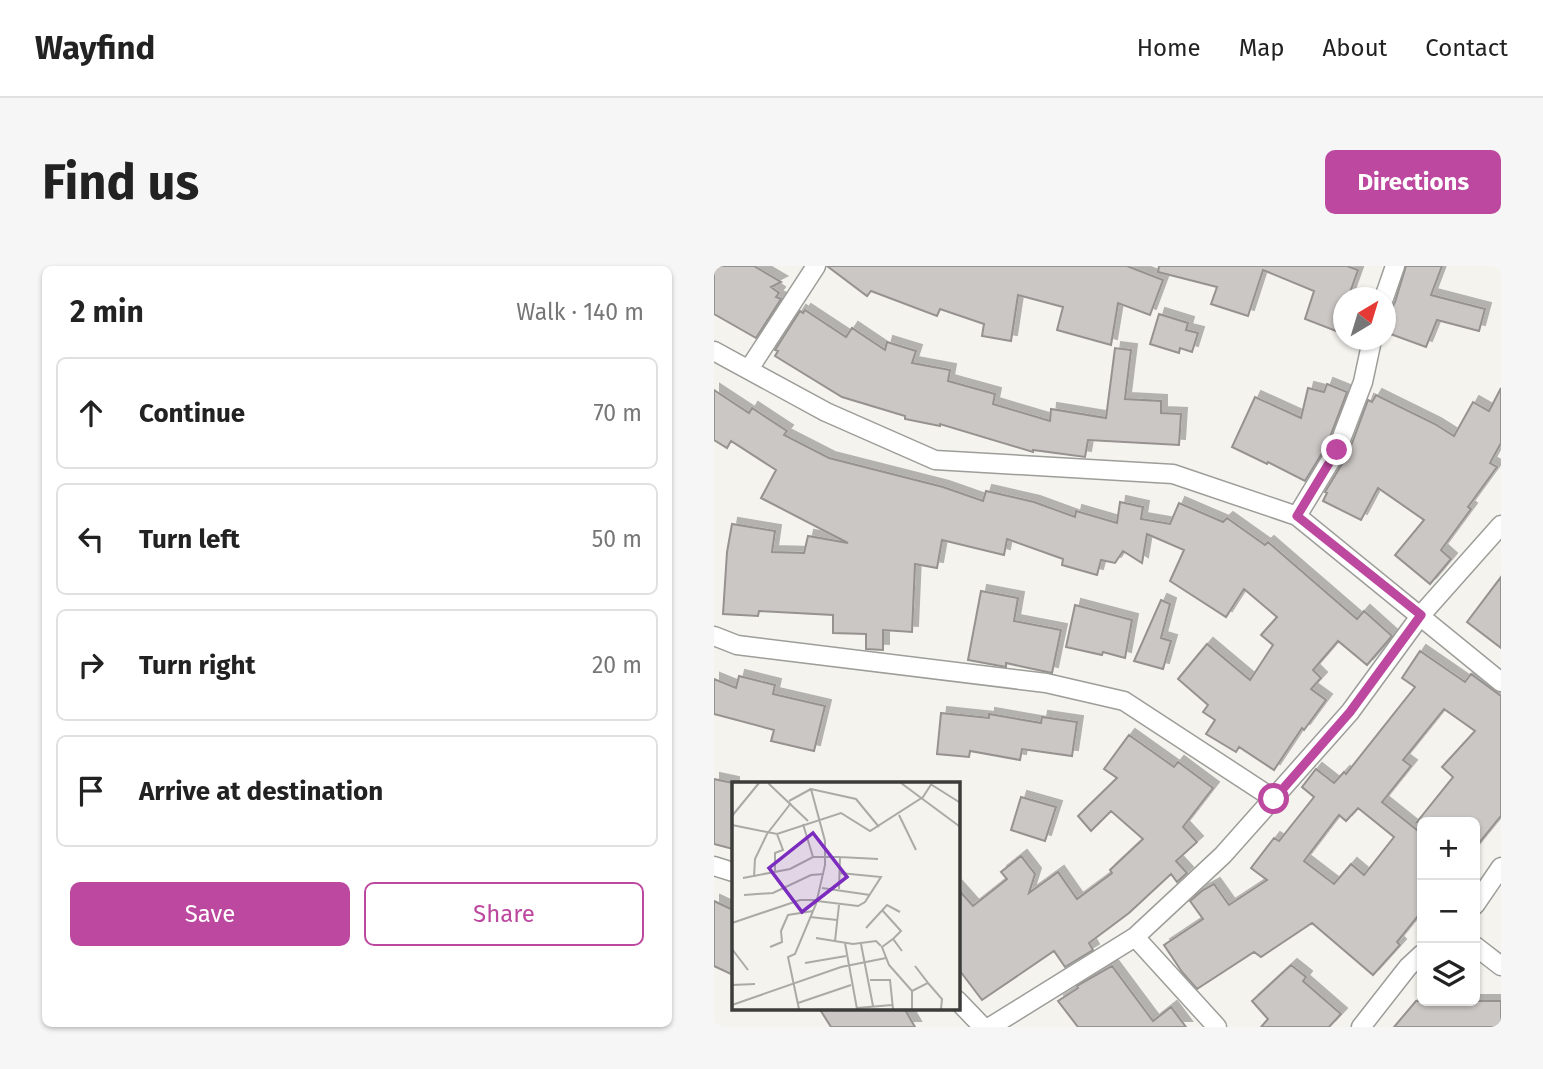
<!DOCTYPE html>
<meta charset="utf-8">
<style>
:root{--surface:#fff;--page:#f6f6f6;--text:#222;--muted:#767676;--line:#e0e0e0;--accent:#bd489f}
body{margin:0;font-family:"Fira Sans",sans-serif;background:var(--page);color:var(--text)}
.controls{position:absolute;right:21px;bottom:21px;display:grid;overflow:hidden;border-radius:10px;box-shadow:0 2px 5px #0004}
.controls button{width:63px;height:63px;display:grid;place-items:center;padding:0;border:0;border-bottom:2px solid var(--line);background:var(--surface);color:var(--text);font:35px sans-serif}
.compass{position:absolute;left:619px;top:21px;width:63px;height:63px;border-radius:50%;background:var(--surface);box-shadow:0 2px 5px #0004;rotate:38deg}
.stop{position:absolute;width:21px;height:21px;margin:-16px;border:5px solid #bd489f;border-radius:50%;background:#fff}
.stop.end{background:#bd489f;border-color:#fff;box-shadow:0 2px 7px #0008}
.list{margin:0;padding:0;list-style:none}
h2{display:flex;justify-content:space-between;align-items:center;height:91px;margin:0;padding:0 28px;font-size:30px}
h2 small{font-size:23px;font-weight:400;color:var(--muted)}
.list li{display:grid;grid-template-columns:46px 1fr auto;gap:21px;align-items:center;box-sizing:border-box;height:112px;margin:0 14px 14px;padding:0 14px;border:2px solid var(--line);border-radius:10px}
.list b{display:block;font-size:26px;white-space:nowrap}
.list em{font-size:23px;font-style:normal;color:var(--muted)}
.actions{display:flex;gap:14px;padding:21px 28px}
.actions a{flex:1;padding:16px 0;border:2px solid var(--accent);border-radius:10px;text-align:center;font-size:24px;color:var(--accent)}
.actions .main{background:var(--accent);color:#fff}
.icon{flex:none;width:38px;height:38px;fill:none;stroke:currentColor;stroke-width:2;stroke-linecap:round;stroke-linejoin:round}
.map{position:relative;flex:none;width:787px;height:761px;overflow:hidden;border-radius:10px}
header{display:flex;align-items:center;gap:42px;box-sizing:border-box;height:98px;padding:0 35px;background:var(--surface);border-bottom:2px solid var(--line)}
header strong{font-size:33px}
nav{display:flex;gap:38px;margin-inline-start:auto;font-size:24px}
.intro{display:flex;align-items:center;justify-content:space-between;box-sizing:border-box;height:168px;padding:0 42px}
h1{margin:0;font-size:49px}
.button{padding:18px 32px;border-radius:10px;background:var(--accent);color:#fff;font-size:24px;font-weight:700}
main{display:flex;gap:42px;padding:0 42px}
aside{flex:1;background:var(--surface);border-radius:10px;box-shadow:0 2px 5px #0004}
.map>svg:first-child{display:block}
.building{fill:#cbc7c5;stroke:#969290;stroke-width:2;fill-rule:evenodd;filter:url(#shadow)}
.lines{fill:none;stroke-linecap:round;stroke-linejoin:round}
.minor-casing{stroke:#9d9d99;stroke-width:21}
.minor{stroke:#fff;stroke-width:18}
.route{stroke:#bd489f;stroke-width:9}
.inset-road{fill:none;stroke:#aaaaa6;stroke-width:2}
.view{fill:#7b2cbf;fill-opacity:0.15;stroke:#7b2cbf;stroke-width:3.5}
.inset-edge{fill:none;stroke:#3c3c3a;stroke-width:3.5}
</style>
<header>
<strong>Wayfind</strong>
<nav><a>Home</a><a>Map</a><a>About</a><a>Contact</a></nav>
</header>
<div class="intro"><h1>Find us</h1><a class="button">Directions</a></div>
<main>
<aside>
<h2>2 min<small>Walk · 140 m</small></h2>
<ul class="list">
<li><svg class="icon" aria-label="ahead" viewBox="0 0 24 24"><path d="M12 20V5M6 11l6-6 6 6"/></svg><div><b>Continue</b></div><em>70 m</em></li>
<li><svg class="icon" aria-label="left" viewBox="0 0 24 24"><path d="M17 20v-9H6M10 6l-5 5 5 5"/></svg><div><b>Turn left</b></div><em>50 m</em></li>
<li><svg class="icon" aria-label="right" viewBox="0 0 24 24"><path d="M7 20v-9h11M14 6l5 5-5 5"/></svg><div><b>Turn right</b></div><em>20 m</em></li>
<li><svg class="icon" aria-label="arrive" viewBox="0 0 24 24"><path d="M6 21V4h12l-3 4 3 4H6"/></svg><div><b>Arrive at destination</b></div></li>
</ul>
<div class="actions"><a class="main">Save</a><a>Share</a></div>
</aside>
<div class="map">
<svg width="787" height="761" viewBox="0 0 787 761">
<defs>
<filter id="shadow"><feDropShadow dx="6" dy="-6" stdDeviation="0" flood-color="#0004"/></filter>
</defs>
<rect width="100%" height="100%" fill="#f4f3ee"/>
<path class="building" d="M0,0H40L67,16L57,21L65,27L62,31L67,33L42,72L0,48Z
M113,0H413L449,14L436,49L404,37L397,79L343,64L349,41L304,29L297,75L268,70L270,58L226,43L223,50L157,25L153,30Z
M445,0H633L644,4L634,32H629V45L622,65L591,53L600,25L549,4L534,50L497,38L503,21L444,6Z
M692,0H728L717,29L771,43L765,65L723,54L712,81L671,66V54L681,36Z
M91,44L132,71L138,62L171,84L173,76L202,85L198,97L236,104L234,115L281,128L279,138L336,155L337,143L392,152L401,82L417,84L411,133L447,135V147L467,148L465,179L374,174L371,191L319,184V186L226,158V160L191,153V150L128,131L61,90L64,85L61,84L86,45L89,47Z
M445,48L474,57L472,64L484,67L478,86L466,82L465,87L436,78Z
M613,118L633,126L613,179L591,215L554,196L553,198L518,181L541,131L587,152L594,122L610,126Z
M787,122V177L776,197L783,201L754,241L757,243L727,284L737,293L716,318L681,289L710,254L664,222L647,254L609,235L613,227L611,226L634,188L654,134L658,136L662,129L721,158L740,170L759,136L775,145Z
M0,124L35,147L38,142L73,165L70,169L115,192L229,221L269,235L272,225L320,236L361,251L362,245L403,257L406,236L429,241L427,253L456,258L465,237L509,256L513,252L551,279L554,276L643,353L650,345L678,370L653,399L624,375L599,404L607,412L597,423L612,434L590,464L588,462L560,504L525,481L522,486L492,468L501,454L489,446L494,439L464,413L493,378L536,414L559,379L547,369L563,351L530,323L512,351L456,315L470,284L433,268L428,297L409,285L401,297L387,294L383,309L348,299L349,293L293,273L290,289L228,274L223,302L201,298L198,366L169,364V384L152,383V368L119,367V349L45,345L44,350L9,348L13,286L18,258L61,265L58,286L90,287L94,270L134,277L47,232L62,204L17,175L13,182L0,174Z
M787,311V382L753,356Z
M267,325L304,332L300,355L347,364L338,407L292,397V401L254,394Z
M447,334L456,338L447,372L457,375L449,403L420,395Z
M361,339L418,354L411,392L389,386L388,389L352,381Z
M706,385L751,416L757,408L787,430V550L761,582V556H703L739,511L728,501L761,465L730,443L689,494L697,500L668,536L708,568V645L683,676L686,679L659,709L598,657L547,691L540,686L483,723L468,706L450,679L489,653L476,635L489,624L500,618L515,639L553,614L537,602L560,572L565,575L600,531L588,521L602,503L620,517L630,506L632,508L701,421L688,412ZM644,542L680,571L650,609L637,598L620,618L590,595L625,549L632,555Z
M25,410L61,419L59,428L111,440L100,485L57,475L60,464L0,448V413L22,422Z
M227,447L275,452V448L327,457L328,451L363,456L358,490L308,483L306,494L256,485L255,491L223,488Z
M415,469L460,501L464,496L499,522L469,561L483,576L462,595L473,607L463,616L457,608L415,647L375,677L379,684L351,701L340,685L268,734L243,701V622L259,640L293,613L287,606L307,590L321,608L315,627L344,606L363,633L398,607L396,604L429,573L397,545L377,565L364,550L403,512L390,503Z
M0,513L19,517V583L0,578Z
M307,531L342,541L331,575L297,564Z
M0,635L19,644V709L0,700Z
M577,699L592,711L589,715L627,748L615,761H547L554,753L538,735Z
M398,700L439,755L457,741L472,761H364L344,735L364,722L363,720Z
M702,735H787V761H680Z
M105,742H190L201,761H117Z"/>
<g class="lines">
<defs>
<path id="minor" d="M670,32L681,0
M0,85L112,146L221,194L459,208L583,250L787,416
M35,103L102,0
M583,250L623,184L649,116L658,74
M0,370L23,379L332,417L410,435L560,533
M0,600L19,606
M761,639L787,601
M421,671L503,761
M761,680L787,700
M243,734L269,761
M276,761L421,671L509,589L636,446L707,349L787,259
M647,761L694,701L708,688"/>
</defs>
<use href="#minor" class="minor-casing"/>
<use href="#minor" class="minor"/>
</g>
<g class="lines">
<path class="route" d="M560,533L636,446L707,349L583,250L623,184"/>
</g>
<g transform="translate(18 516)">
<rect width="228" height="228" fill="#f4f3ee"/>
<path class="inset-road" d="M36,1L76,39M169,1L227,44M200,3L227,20M57,19L79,7M167,33L184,68M0,34L27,1M71,42L81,75M0,43L45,52L109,31L138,49L191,15L200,1M43,90V71L51,68L45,52M22,95L23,77L35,52L59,21M11,96L58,87L81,75H108M90,106L138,113M107,107L108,75L146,77M12,113L41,111L79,93L92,92M85,119L126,124L133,120L149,95L108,91M150,128L169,149L161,157M78,135L105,138M0,141L68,118H86M134,146L155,123L168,130M84,156L121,162L144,159L149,164M103,159L107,123M113,161L125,227M129,162L141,224M38,165L50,160L49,149L56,133L81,129M0,167L16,188M170,169L161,157L150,165L157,183L180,209V227M73,181L114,174M138,198H158L161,227M196,201L210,217L209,227M0,203L23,202M180,209L196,201L183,184M66,221L119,203M0,223L109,185L154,176M125,226L160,223M67,227L56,175L63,172L84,122L93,83V59L79,7L124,17L147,45"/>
<path class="view" d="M81,51L115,95L70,130L37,86Z"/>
<rect width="228" height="228" class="inset-edge"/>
</g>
</svg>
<div class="controls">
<button>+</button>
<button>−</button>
<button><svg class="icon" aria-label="layers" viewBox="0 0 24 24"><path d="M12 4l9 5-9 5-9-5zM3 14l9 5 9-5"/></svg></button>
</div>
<svg class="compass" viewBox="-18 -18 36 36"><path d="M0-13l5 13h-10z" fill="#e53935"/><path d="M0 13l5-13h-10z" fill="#767676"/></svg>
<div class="stop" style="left:560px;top:533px"></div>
<div class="stop end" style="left:623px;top:184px"></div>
</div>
</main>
